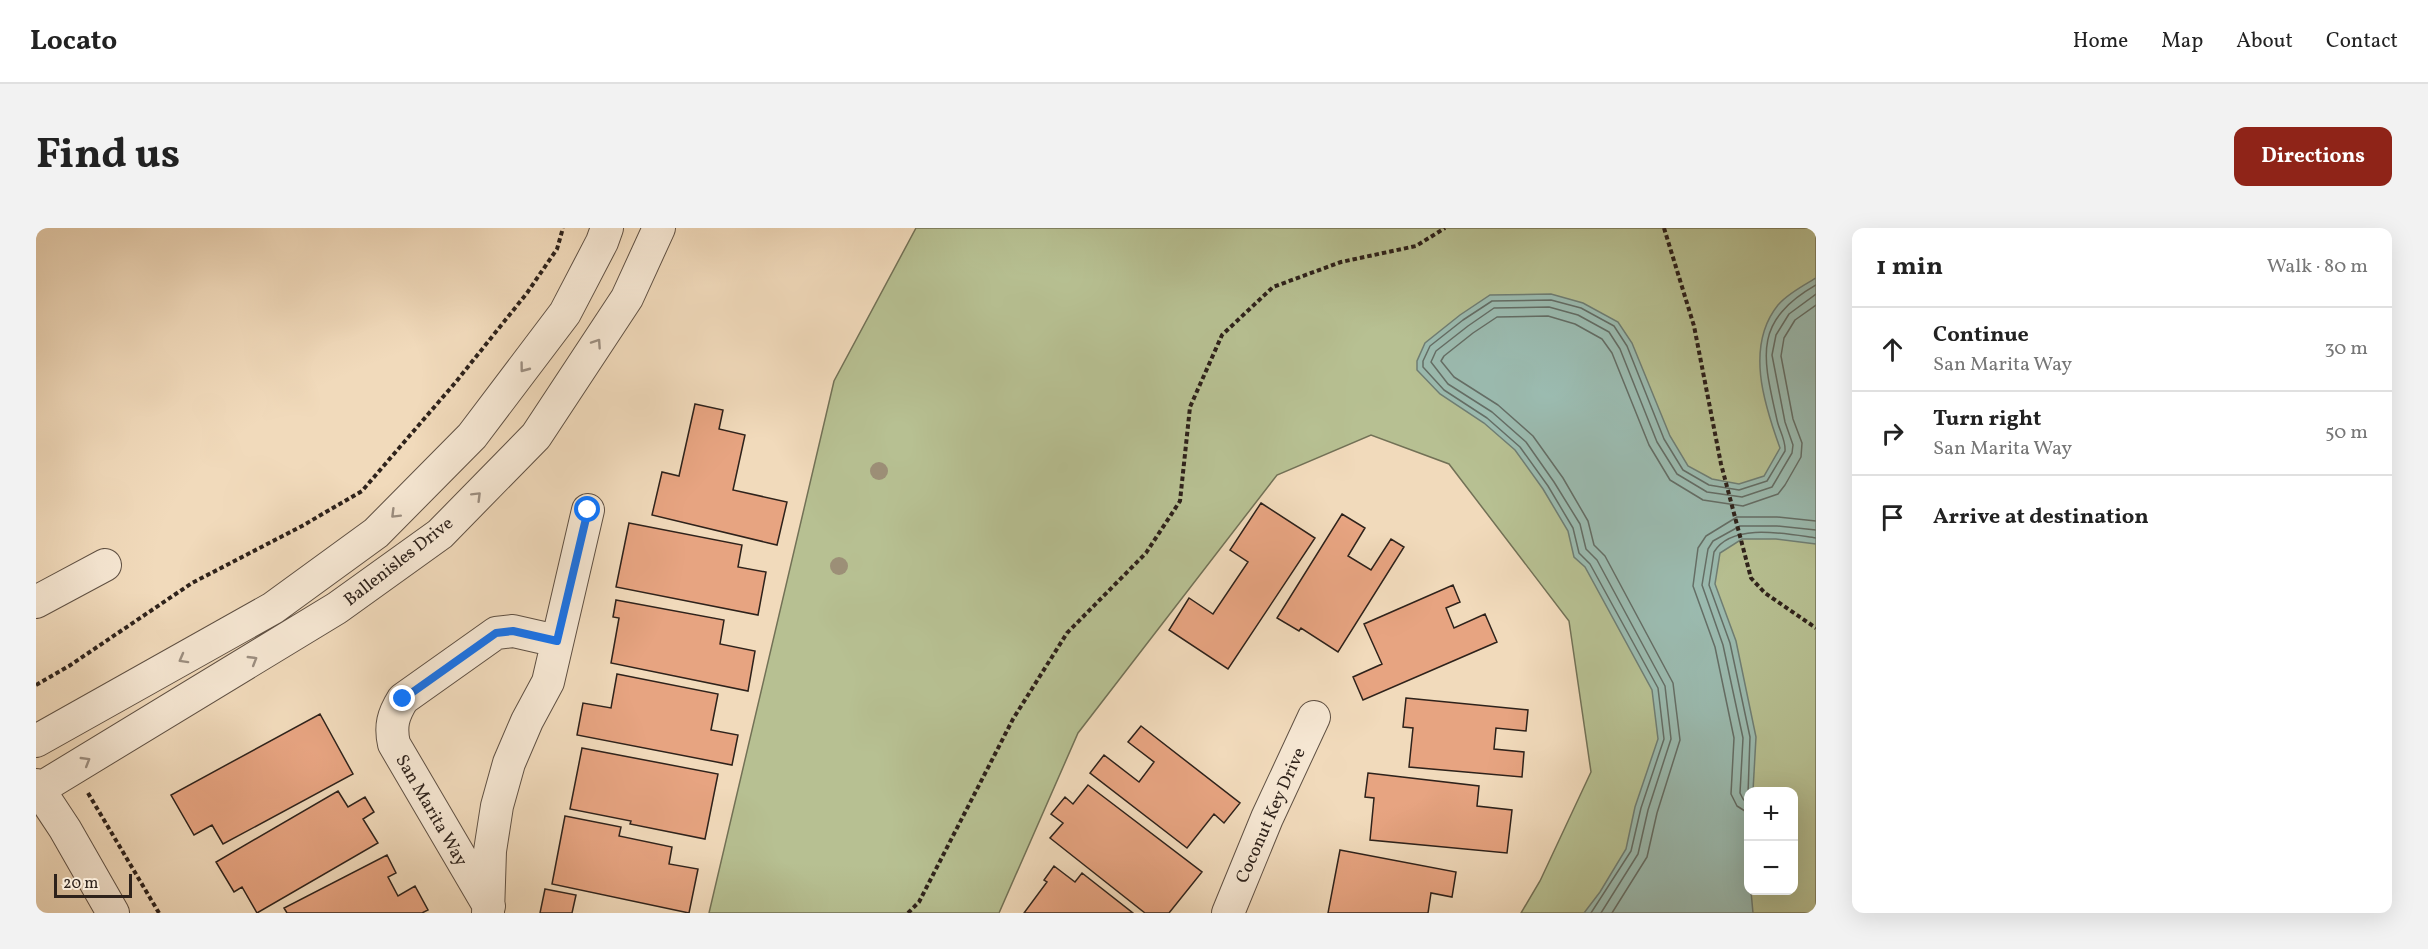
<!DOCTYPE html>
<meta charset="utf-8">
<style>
:root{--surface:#fff;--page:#f2f2f2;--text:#222;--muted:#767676;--line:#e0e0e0;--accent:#8f2418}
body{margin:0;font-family:Vollkorn,serif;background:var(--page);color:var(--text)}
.controls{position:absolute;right:18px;bottom:18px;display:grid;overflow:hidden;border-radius:12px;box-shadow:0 6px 24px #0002}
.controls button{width:54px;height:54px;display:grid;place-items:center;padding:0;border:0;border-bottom:2px solid var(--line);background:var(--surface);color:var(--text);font:30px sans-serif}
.scale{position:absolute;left:18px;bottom:15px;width:78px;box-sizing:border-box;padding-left:6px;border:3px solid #2e221b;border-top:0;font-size:16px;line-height:21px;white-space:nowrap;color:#2e221b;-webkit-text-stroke:4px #f6e7d3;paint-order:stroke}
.stop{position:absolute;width:18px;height:18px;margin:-14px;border:4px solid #1a73e8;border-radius:50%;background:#fff}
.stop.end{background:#1a73e8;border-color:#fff;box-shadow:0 2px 6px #0008}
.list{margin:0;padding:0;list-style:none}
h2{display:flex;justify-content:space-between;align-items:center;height:78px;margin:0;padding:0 24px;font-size:26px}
h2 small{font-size:20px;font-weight:400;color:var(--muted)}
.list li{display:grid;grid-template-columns:39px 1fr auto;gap:18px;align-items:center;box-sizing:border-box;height:84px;padding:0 24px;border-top:2px solid var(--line)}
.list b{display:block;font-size:22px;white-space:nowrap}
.list p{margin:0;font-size:20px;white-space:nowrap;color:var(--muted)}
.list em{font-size:20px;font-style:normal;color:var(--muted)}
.icon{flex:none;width:33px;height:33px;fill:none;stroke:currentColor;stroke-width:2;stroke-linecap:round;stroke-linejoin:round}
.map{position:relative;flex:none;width:1780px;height:685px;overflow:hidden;border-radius:12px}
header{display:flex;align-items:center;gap:36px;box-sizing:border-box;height:84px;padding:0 30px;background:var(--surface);border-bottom:2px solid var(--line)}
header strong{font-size:28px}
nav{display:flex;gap:33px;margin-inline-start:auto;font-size:21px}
.intro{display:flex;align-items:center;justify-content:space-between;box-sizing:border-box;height:144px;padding:0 36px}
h1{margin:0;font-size:42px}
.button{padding:15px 27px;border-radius:12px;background:var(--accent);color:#fff;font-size:21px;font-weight:700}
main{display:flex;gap:36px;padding:0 36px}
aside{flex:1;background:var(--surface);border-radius:12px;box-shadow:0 6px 24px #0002}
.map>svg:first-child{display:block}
.green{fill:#b7c092;stroke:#727156;stroke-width:1.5;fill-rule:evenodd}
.water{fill:#9bbbb0;stroke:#6f7e74;stroke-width:1.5}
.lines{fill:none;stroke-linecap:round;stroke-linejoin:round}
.shore{stroke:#646e66;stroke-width:1.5}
.building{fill:#e7a481;stroke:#2e221b;stroke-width:1.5}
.minor-casing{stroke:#5f5043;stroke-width:34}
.path{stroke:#2e221b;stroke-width:4;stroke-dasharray:4.5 3;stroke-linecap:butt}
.minor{stroke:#f6e7d3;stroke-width:32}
.tree{fill:#9c8f77}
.oneway{stroke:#9c8e80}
.route{stroke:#1a73e8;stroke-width:8}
.labels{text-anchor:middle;stroke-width:5;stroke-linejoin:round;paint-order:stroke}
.street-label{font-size:18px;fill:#2e221b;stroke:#f6e7d3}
</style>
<header>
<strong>Locato</strong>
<nav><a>Home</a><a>Map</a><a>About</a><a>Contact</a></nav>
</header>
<div class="intro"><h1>Find us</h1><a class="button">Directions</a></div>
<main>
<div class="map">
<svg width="1780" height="685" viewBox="0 0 1780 685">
<rect width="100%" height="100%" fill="#f1dabb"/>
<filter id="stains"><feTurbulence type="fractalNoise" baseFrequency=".00333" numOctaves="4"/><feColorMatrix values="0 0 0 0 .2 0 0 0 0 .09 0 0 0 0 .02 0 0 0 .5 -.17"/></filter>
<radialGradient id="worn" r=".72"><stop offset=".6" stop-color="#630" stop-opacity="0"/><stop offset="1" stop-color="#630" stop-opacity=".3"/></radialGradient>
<path class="green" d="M880,0H1780V685H1485L1504,653L1555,544L1533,393L1413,236L1335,207L1241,247L1042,505L963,685H673L798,153ZM1712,564H1758V662H1712Z"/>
<path class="water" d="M1780,50V316L1740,311H1706L1684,325L1679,356L1700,413L1720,509L1717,563L1712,564L1711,646L1712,662L1715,663L1717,685H1548L1564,664L1590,621L1599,579L1622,511L1616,462L1549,339L1538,329L1532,303L1507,261L1479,222L1448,195L1404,166L1381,142V133L1389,115L1424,87L1454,67L1515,66L1547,75L1582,94L1596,115L1634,208L1652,238L1676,251L1703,256L1728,248L1744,220C1728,176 1709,118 1742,77C1751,66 1768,57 1780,50Z"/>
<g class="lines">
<path class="shore" d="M1712,566L1714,509L1694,415L1673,357L1678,324C1696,294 1751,306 1780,310
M1712,576L1707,571L1704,565L1707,510L1687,417L1666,357L1672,321L1677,313L1704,298H1741L1780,302
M1712,585L1701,578L1695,566L1698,510L1679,419L1657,358L1662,320L1670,308L1701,289H1741L1780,293
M1555,685L1595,623L1605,580L1628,511L1622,460L1554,336L1543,325L1537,300L1512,258L1484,219L1451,190L1408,162L1387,139V133L1394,118L1427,92L1456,73L1515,72L1545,80L1578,98L1591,118L1628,211L1647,242L1673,257L1703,262L1731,253L1749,223C1750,212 1743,202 1741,192C1727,129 1716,94 1780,57
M1565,685L1602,626L1612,582L1635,511L1629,458L1561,332L1550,321L1544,296L1518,254L1490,214L1456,184L1412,156L1395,134L1400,123L1432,98L1458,80L1513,79L1542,87L1573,104L1584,121L1621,214L1641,246L1671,264L1706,269L1736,259L1756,225L1757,217L1749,194L1736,127L1740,107L1753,86L1780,66
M1576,685L1611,629L1621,585L1644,512L1637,455L1569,328L1558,317L1552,293L1527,250L1497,208L1462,177L1418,149L1405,133L1408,128L1437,105L1461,89L1512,88L1539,96L1566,111L1576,125L1613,217L1634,252L1667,272L1707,278L1742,266L1749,257L1765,229L1766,215L1757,191L1745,128L1748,110L1759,92L1780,77"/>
</g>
<path class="building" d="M659,176L687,182L683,201L709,207L697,262L751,274L741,317L616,287L626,244L643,248Z
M1225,275L1279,310L1192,441L1133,402L1153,370L1177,386L1212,334L1194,322Z
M1306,286L1329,300L1312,328L1335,342L1355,311L1368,319L1302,424L1265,400L1263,403L1241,390Z
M593,295L706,317L702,339L730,344L722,387L580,359Z
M1417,357L1424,374L1410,380L1418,400L1449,386L1461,414L1327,472L1317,449L1346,436L1328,396Z
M580,372L688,392L684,416L719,423L712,463L575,435L583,390L577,389Z
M581,446L682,466L675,502L702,507L696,537L541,507L547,475L575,480Z
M1370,470L1492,482L1490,503L1460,500L1458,521L1488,524L1486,549L1373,539L1377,500L1367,499Z
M284,486L317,546L187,616L176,597L158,607L135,567Z
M1105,498L1204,575L1188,595L1178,586L1151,620L1054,545L1068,527L1103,554L1118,534L1092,514Z
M546,520L682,546L669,611L594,596L595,593L534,581Z
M1332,545L1443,558L1441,578L1476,582L1471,625L1334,612L1338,570L1329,569Z
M1052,557L1166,644L1133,685H1109L1014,610L1027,595L1015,586L1029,569L1037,576Z
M302,563L312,579L329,569L338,584L327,591L342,615L221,685L206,659L198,664L180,634Z
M529,588L585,599L583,608L636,619L633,636L662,641L653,685L516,656Z
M1304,622L1420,644L1416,669L1395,665L1392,685H1292Z
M351,627L360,645L352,649L362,668L379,658L392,682L386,685H251L248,680Z
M1018,638L1039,654L1046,645L1097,685H988L1011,654L1008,652Z
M509,661L540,667L536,685H504Z"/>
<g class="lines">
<defs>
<path id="minor" d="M0,374L69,337
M0,513L237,380L340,305L436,208L529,85L566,14L571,0
M0,557L29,601L77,685
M0,563L301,380L404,306L500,208L591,70L623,0
M453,678L358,516C354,498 357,487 367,471L460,405L477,403L521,413
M452,685L454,623L461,578L473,535L491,493L512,454L552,282
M1192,685L1231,590L1278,489"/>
</defs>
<use href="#minor" class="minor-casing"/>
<path class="path" d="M1628,0L1658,98L1685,236L1715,350L1729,365L1780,400
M0,457L33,438L156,355L266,298L326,263L419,155L491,65L521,21L527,0
M52,565L123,685
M872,685L883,674L977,491L1031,405L1110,325L1144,273L1154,179L1186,107L1237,59L1305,34L1380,18L1409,0"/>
<use href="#minor" class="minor"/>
</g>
<g class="tree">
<circle cx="843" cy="243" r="9"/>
<circle cx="803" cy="338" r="9"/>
</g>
<defs><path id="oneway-chevron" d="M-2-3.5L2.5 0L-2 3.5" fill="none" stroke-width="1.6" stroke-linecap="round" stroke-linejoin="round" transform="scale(1.5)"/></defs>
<g class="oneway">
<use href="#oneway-chevron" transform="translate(561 115) rotate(-56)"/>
<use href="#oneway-chevron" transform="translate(488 140) rotate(127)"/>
<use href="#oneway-chevron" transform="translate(441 268) rotate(-45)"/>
<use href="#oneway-chevron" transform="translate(359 286) rotate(135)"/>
<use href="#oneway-chevron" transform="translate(147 431) rotate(151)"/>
<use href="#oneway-chevron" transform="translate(217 432) rotate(-31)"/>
<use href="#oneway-chevron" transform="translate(50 533) rotate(-31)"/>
</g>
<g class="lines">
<path class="route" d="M367,471L460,405L477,403L521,413L552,282"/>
</g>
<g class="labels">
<g class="street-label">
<text transform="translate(362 333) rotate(-38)" y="6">Ballenisles Drive</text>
<text transform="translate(396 582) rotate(60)" y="6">San Marita Way</text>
<text transform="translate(1234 587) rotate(-66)" y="6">Coconut Key Drive</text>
</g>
</g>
<rect width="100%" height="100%" filter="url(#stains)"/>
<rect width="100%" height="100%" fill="url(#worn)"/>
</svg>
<div class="controls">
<button>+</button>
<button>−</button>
</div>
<div class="scale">20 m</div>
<div class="stop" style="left:552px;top:282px"></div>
<div class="stop end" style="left:367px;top:471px"></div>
</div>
<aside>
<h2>1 min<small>Walk · 80 m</small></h2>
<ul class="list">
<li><svg class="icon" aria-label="ahead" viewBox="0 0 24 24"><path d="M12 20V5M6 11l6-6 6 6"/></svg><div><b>Continue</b><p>San Marita Way</p></div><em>30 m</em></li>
<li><svg class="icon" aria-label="right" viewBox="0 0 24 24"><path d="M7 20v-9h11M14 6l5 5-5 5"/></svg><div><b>Turn right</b><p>San Marita Way</p></div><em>50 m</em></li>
<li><svg class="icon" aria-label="arrive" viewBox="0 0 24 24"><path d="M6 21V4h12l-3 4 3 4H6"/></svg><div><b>Arrive at destination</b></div></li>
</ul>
</aside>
</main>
